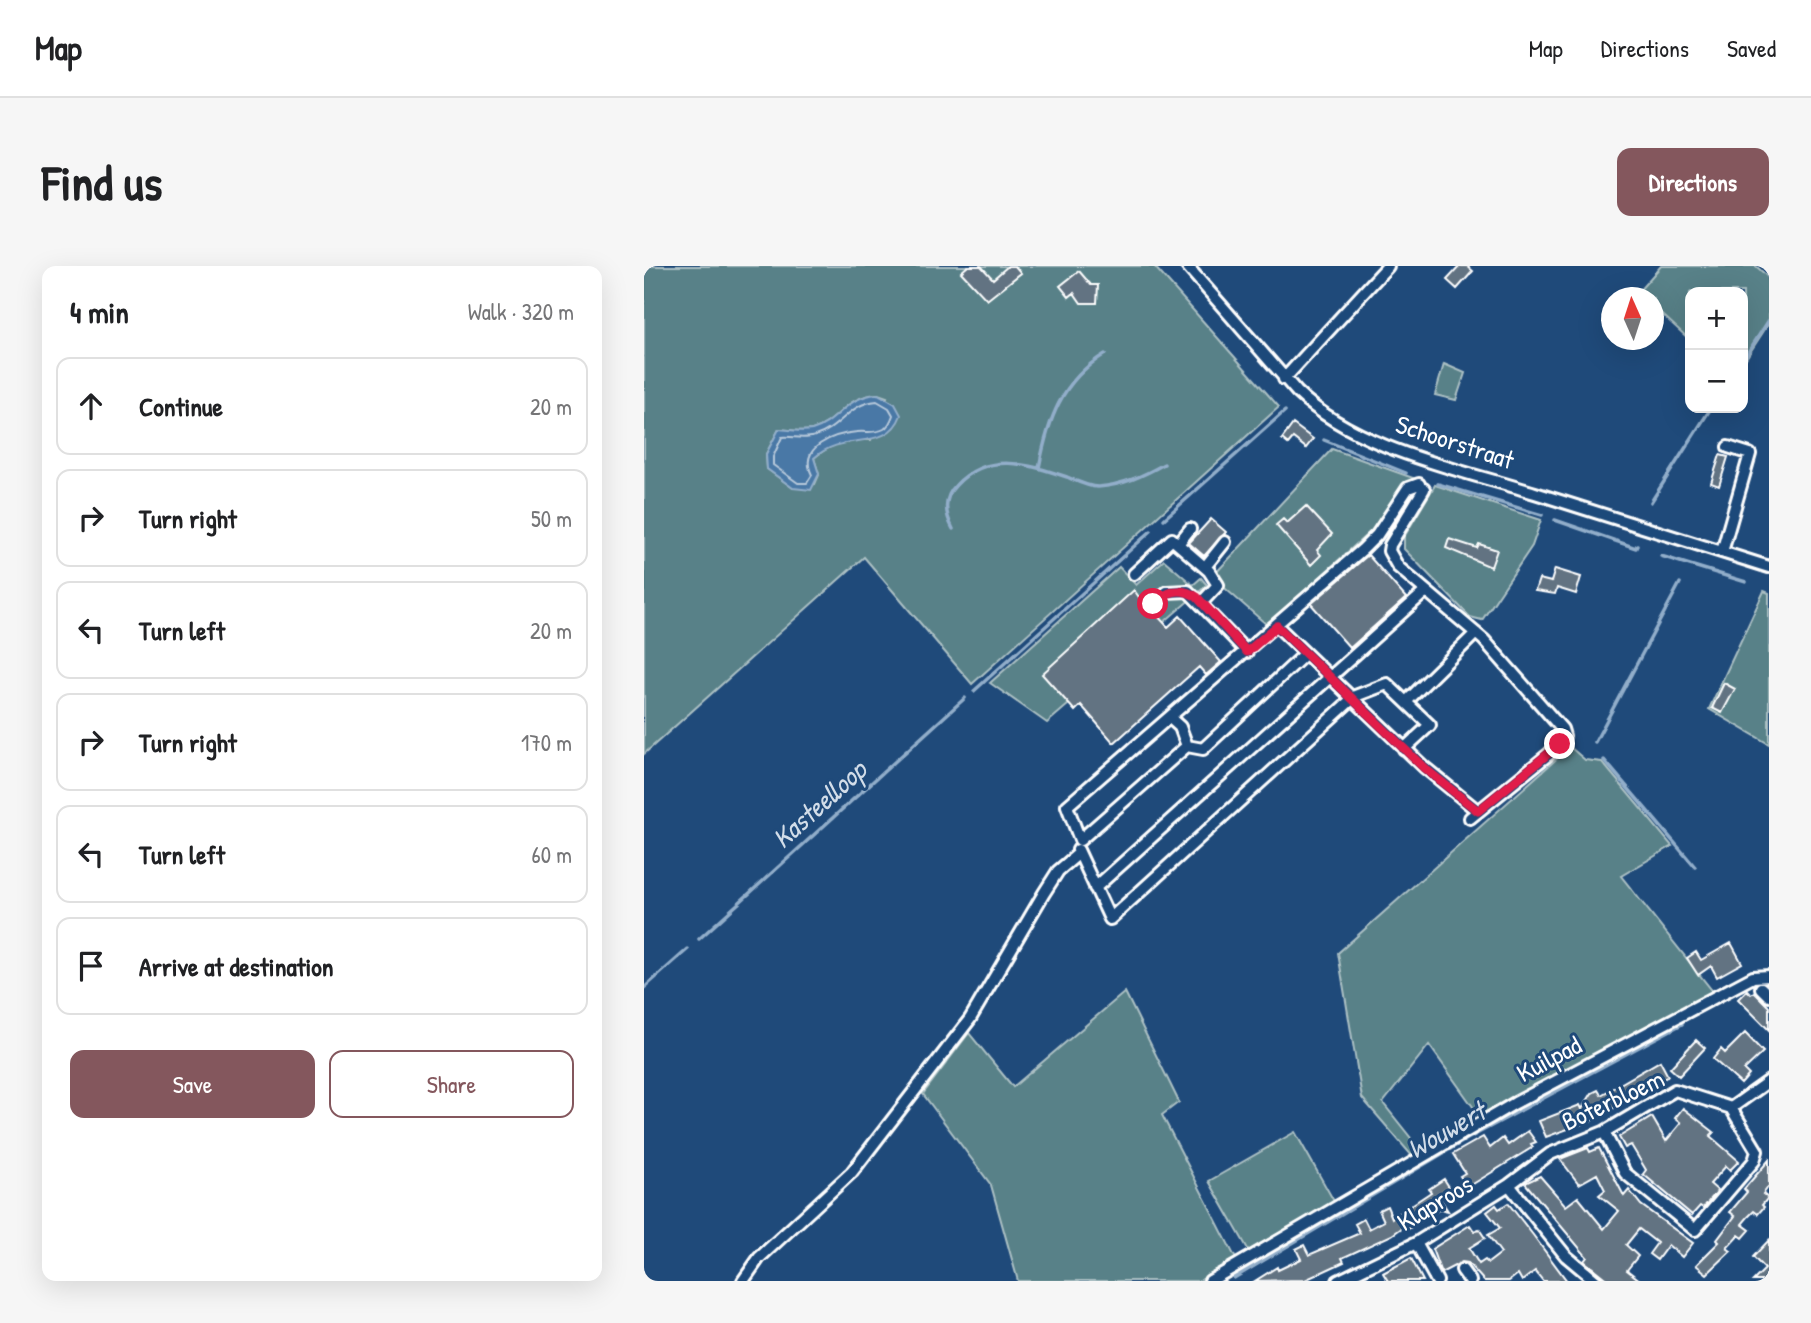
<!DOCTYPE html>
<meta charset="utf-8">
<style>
:root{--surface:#fff;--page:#f6f6f6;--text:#202124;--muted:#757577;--line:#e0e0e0;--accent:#84575d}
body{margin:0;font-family:"Patrick Hand",sans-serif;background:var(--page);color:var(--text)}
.controls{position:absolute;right:21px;top:21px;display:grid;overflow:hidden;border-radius:14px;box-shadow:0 7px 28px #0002}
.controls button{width:63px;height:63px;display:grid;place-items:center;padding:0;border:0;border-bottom:2px solid var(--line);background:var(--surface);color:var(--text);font:35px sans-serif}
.compass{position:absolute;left:957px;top:21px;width:63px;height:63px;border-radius:50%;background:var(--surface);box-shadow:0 7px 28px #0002;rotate:357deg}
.stop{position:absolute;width:21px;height:21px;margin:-16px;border:5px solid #e11d48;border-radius:50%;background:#fff}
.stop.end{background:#e11d48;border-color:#fff;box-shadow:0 2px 7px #0008}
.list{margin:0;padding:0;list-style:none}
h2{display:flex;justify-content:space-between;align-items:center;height:91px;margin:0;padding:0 28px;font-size:30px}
h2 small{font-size:23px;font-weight:400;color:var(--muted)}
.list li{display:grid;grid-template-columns:46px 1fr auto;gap:21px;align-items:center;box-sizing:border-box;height:98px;margin:0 14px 14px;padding:0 14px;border:2px solid var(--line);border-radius:14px}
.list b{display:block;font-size:26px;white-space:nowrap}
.list em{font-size:23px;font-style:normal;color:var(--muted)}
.actions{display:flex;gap:14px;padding:21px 28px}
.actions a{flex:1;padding:16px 0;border:2px solid var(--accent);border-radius:14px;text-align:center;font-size:24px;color:var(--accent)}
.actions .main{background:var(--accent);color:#fff}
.icon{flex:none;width:38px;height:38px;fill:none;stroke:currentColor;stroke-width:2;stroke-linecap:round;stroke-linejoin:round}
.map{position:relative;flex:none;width:1125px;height:1015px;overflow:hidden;border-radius:14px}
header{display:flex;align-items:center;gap:42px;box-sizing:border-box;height:98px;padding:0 35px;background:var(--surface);border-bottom:2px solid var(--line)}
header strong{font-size:33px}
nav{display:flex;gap:38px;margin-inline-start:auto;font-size:24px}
.intro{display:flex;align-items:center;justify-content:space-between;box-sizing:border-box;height:168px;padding:0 42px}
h1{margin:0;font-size:49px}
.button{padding:18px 32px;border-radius:14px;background:var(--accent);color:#fff;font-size:24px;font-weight:700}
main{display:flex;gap:42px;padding:0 42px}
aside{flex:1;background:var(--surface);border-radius:14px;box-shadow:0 7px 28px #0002}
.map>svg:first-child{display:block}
.green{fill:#588188;stroke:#acc0c4;stroke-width:2;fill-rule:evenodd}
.water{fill:#4a78a6;stroke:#92aeca;stroke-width:2}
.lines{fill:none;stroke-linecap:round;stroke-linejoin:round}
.shore{stroke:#b7c9db;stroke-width:2}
.stream{stroke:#92aeca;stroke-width:3.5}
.building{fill:#627382;stroke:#fff;stroke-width:2}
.minor-casing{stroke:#fff;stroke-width:16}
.minor{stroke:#1f4a7a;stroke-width:10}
.route{stroke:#e11d48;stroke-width:9}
.labels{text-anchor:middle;stroke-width:6;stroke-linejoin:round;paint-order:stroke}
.street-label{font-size:26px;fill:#fff;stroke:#1f4a7a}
.water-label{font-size:28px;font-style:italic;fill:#d2dde9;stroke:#1f4a7a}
</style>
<header>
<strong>Map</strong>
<nav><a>Map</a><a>Directions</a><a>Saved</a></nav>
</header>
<div class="intro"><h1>Find us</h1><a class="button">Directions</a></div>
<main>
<aside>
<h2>4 min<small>Walk · 320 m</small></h2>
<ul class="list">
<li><svg class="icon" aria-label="ahead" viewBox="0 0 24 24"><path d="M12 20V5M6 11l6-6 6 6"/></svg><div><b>Continue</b></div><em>20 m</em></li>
<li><svg class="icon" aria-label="right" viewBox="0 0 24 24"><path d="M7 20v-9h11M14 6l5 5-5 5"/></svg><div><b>Turn right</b></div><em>50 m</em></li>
<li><svg class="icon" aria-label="left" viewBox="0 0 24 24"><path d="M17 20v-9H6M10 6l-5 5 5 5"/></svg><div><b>Turn left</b></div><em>20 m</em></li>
<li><svg class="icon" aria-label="right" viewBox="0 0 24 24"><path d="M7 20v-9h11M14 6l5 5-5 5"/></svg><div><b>Turn right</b></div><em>170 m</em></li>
<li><svg class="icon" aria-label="left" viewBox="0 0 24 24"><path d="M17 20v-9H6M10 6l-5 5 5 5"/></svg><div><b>Turn left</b></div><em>60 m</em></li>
<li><svg class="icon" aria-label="arrive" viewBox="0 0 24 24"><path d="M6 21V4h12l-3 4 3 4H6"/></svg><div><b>Arrive at destination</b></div></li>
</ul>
<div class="actions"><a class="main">Save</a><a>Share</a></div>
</aside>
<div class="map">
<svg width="1125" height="1015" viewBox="0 0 1125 1015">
<rect width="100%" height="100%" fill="#1f4a7a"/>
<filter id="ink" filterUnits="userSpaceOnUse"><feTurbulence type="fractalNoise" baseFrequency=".0143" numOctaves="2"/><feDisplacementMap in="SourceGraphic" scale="14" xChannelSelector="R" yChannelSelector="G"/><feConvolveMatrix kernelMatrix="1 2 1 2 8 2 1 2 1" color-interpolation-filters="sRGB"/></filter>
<g filter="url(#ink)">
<path class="green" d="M0,0H510L635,141L328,418L220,291L0,488ZM234,128L243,131L227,174C205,172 186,178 170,192L175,209L171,218L149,222L123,203L122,188L135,163C145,164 158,166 168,164C196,156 198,131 234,128Z
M1017,0H1112L1125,12V57L1099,97V26H1046V74L1010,41V32L1000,31L994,26Z
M800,98L821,107L812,134L791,129Z
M688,183L769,212L741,252L623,359L568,311Z
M791,219L897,254L888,280L838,354L826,351L760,283V271Z
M520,294L549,319L557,312L563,319L403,457L346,417L475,301L492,319Z
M1120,325L1125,327V478L1065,443Z
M926,481L941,494L958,496L1028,580L977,610L1070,727L837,852L785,779L739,837L778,886L769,891L718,832L694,687Z
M481,726L535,836L518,849L592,993L555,1015H374L347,919L279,828L325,767L369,821Z
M651,866L691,937L605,985L565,915Z"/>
<path class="water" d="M234,128L251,138L257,149C243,187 200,164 170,192L175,208L167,224L149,222L123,203L122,188L135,163C145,164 159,166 168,164C195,156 200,131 234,128Z"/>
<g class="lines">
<path class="shore" d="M233,135L245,142L249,149C247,155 245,160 240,163C231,168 222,165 213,166C189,168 154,181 168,209L163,217H154L129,199V191L138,171C149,170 160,174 171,170C196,163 205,137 233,135Z"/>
<path class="stream" d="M1099,94L1125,54
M680,174L762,207
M395,202C404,154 417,115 461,88
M794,218L898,249
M1007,236L1067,142
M520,253L641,145
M911,254L992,282L993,279
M309,263C301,248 299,232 312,219C344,185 384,198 423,211C432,215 444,221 454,221C479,219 499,210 520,198
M1017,290L1046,299
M1046,299L1102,316
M330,425L507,265
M951,476L1036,317
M960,494L1051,601
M55,673L321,432
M0,722L44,683
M590,1012L823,873L1038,758"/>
</g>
<path class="building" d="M324,0H337L349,13L364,0H371L377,7L343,34L317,6Z
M816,0H823L829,5L813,23L803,14Z
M435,5L447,19H454L453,37H437L430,27L425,31L416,20Z
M649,158L669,173L662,182L649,172L644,178L638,173Z
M1076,189L1084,191L1075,220L1067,217Z
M662,240L688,268L673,284L677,289L667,299L632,259L639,253L643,257Z
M567,253L582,266L560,290L545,277Z
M805,273L833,282L835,278L853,284L847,301L802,282Z
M724,289L762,332L706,382L667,338Z
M911,303L937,311L932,328L913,322L911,328L891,325L895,313L907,316Z
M490,324L504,344L510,346L524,361L536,350L577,396L562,409L555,401L470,477L437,439L431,445L398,408Z
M1080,417L1091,423L1078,447L1068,442Z
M1087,677L1098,697L1073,711L1067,700L1054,709L1043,692L1052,686L1057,694Z
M1103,724L1107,728L1110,726L1125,741V764L1094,733Z
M1101,767L1119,786L1100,804L1105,809L1097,818L1069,793L1077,783L1081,787Z
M1052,774L1061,782L1035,810L1026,802Z
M1016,795L1024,810L951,853L902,871L895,855L936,839L938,843L948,827L954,824L957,829Z
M1039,842L1070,866L1066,870L1095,895L1086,904L1082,900L1066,918L1073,924L1072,927L1059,942L1056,940L1048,949L999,908L1002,904L987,879L981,882L975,871L1008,851L1022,875L1037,857L1031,852Z
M884,865L892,876L887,878L889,881L824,921L816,910L821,907L809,888L839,871L846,882L859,872L864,879Z
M944,882L946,886L955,882L980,930L985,924L997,939L1049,977L1038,991L1024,979L1013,994L1005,988L1013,977L995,963L982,979L994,990L983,1004L997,1015H965L940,995L943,991L881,917L896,910L922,940L934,931L960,963L975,945L955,929L961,924L953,908L935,918L916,893Z
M1125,894V920L1119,928L1124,932L1118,939L1120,941L1114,948L1110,945L1104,951L1098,958L1106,964L1099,972L1095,969L1083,982L1087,985L1063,1008L1052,999L1075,976L1073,974L1091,950L1086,946L1103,926L1100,923Z
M800,913L807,924L795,931L804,945L796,943L764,963L762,959L748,969L698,992L700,996L661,1014L611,1015L633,1001L634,1004L657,993L652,983L660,979L665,989L716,967L711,958L720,953L725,963L740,955L735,944L743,940L748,952L787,926L785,923Z
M864,937L889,969L923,1015H899L891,1005L878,1015L874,1008L865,1015H840L824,997L818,996L797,1007L788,983L826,959L830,965L835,963L841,972L825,982L835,998L841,994L844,997L857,987L844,969L856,962L843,946L852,939L855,943Z
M1125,974V1015H1109L1121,1003L1109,991Z
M767,992L779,1015H744L739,1007Z"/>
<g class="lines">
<defs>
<path id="minor" d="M543,0L653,126C712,183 814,203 891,227C969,251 1047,276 1125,301
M640,113L744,0
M780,223L746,279L745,285L754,301L840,374L918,463L920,470L905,488L826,552
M534,278L546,263
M1078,286L1106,188L1084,181
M561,301L581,276
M490,308L528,273L565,305L574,319L558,336
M509,338L523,326L544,325L603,386
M633,360L780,501L834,545
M706,432L743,418L786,459L760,483
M762,436L832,367
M526,452L536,461L543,480L436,574L423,540L719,283L733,269L764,222L775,218
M543,480L559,483L661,388
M434,584L466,653L707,434
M451,622L782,325
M1117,722L1125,730
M960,866L981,907L1051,964L1110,895L1113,885L1087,842
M865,919L922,990L952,1015
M772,977L793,1015
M818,1004L826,1015
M99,1015L115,992L208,906L326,753L400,627L414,605L434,588
M566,1015L871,837L1109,711L1125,710
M694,1015L772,977L865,919L906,888L960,866L1031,824L1087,842L1125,815"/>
</defs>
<use href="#minor" class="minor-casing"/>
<use href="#minor" class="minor"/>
</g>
</g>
<g class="lines" filter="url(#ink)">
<path class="route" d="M509,338C524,325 536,320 553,331L603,386L633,360L780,502L834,545L916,478"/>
</g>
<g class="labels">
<g class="street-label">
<text transform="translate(811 176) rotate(18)" y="9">Schoorstraat</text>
<text transform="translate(905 793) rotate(-28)" y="9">Kuilpad</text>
<text transform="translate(969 834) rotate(-25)" y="9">Boterbloem</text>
<text transform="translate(791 937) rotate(-31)" y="9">Klaproos</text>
</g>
<g class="water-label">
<text transform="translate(175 538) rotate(-42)" y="10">Kasteelloop</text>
<text transform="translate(802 864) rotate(-30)" y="10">Wouwert</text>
</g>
</g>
</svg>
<div class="controls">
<button>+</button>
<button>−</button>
</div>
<svg class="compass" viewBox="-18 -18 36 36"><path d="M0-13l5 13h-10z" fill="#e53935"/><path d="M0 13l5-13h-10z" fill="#757577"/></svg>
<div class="stop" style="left:509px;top:338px"></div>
<div class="stop end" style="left:916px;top:478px"></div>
</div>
</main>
